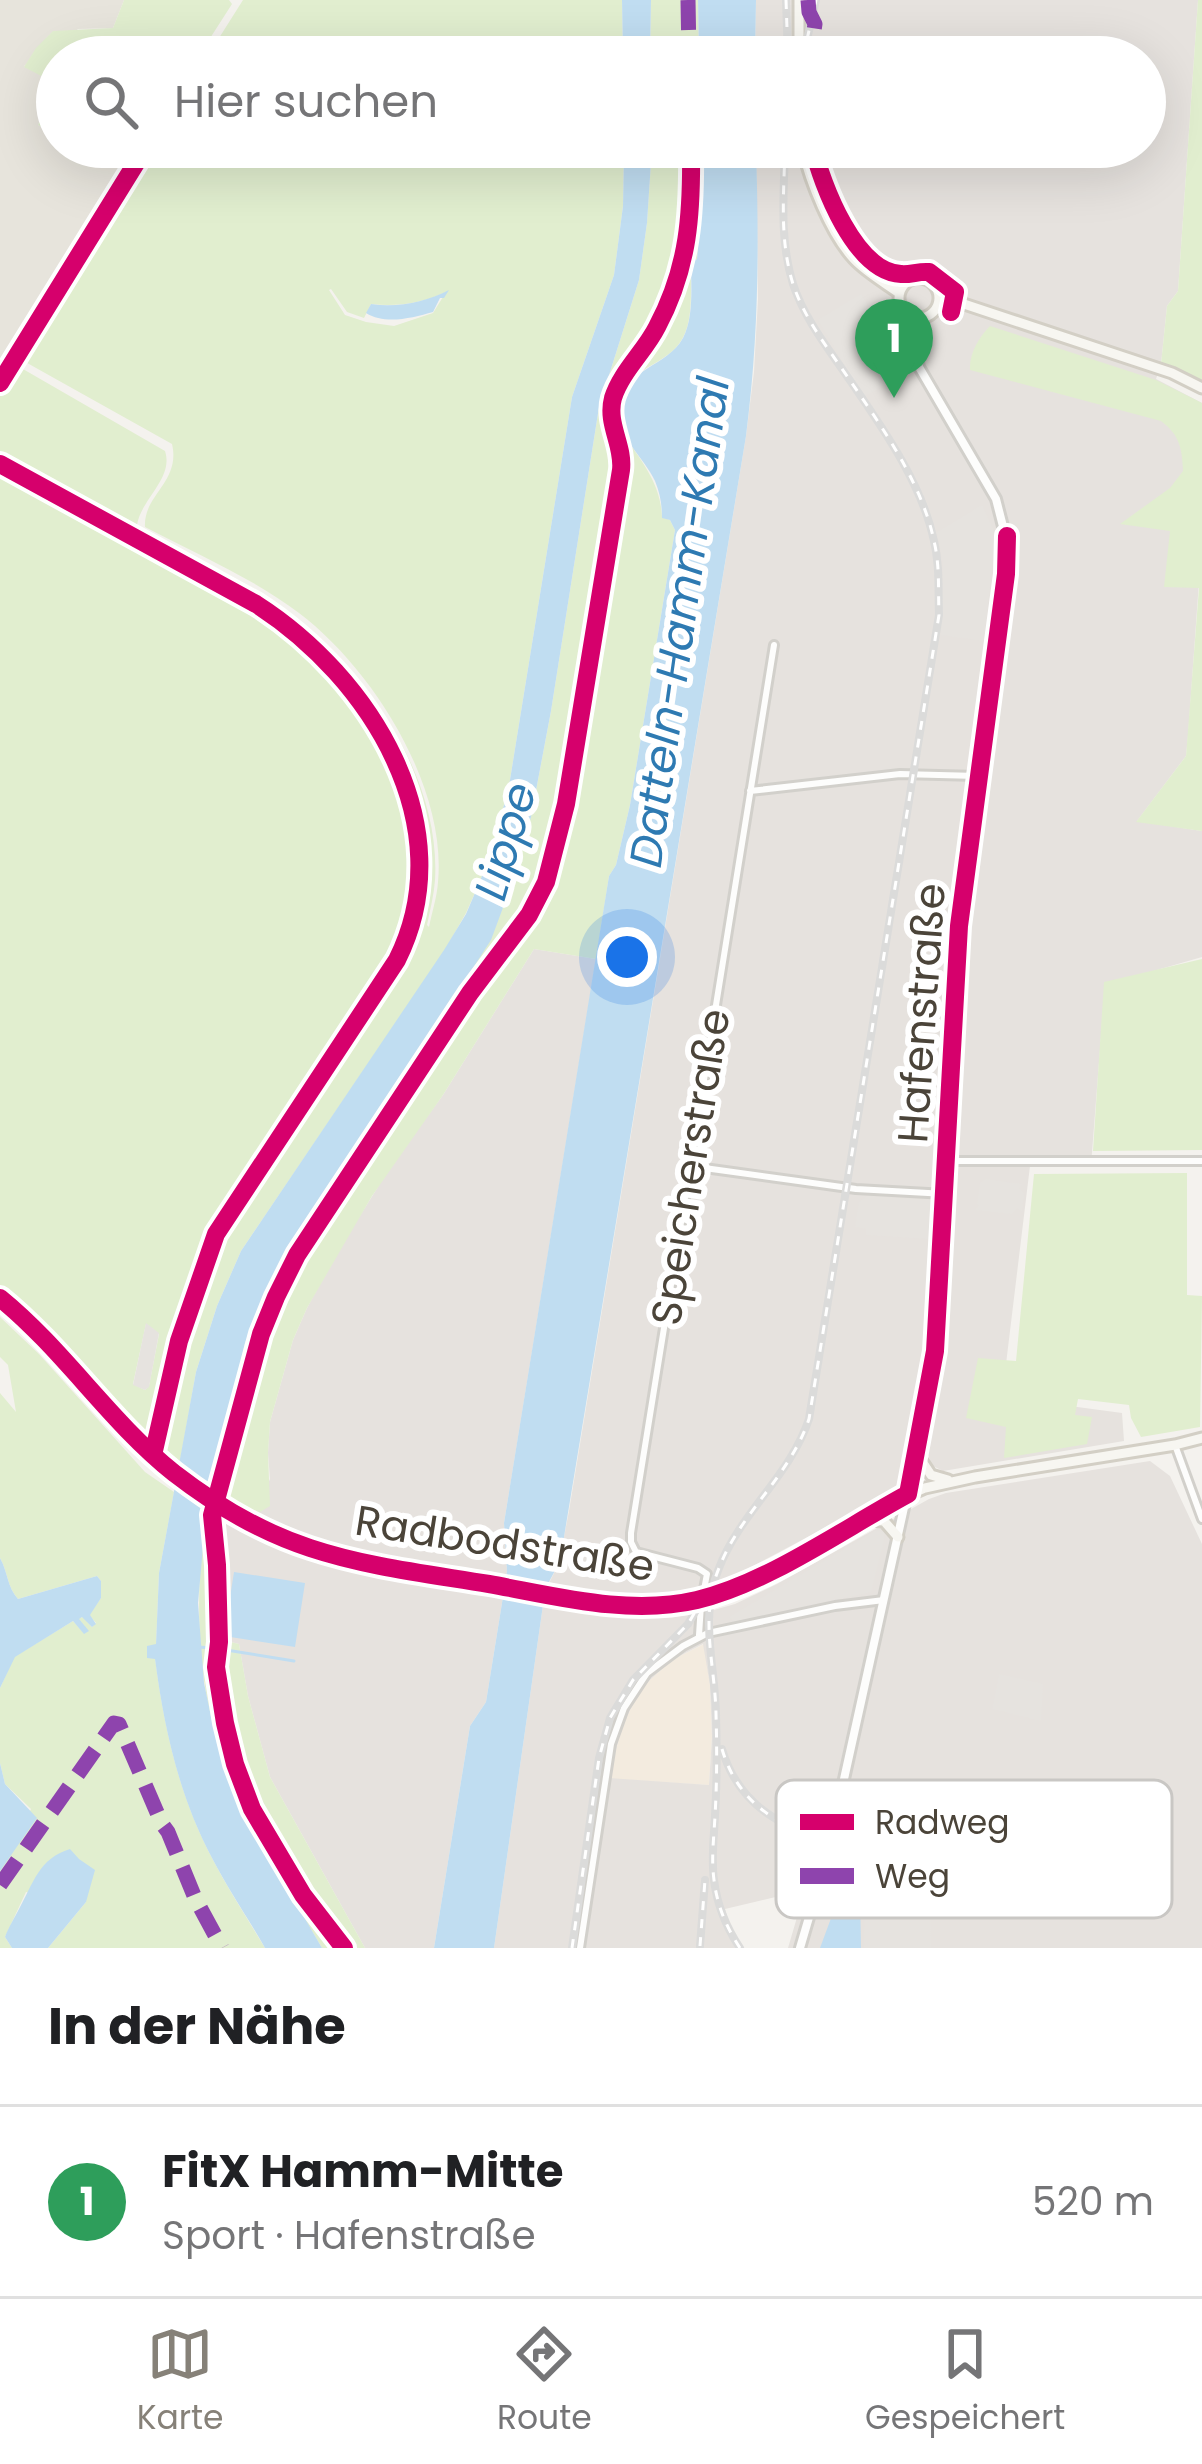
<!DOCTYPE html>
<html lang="de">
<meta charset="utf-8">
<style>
:root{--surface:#fff;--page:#f2f2f2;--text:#202124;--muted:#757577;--line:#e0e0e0;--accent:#868178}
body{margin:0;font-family:Poppins,sans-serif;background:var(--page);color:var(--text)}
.you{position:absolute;left:627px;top:957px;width:42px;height:42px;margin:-30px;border:9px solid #fff;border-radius:50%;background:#1a73e8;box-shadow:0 0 0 18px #1a73e833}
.badge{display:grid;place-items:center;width:78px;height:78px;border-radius:50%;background:var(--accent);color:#fff;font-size:39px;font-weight:700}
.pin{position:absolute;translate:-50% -99px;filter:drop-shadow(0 3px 6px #0008)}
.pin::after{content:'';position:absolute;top:63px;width:42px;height:36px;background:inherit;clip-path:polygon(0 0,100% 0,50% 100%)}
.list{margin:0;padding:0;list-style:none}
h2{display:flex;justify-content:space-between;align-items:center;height:156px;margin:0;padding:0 48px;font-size:51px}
h2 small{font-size:39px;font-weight:400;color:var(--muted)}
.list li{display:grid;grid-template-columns:78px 1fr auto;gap:36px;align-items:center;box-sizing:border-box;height:192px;padding:0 48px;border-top:3px solid var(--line)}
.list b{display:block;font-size:45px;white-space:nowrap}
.list p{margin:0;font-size:39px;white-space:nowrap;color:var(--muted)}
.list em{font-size:39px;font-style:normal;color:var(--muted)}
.icon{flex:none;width:66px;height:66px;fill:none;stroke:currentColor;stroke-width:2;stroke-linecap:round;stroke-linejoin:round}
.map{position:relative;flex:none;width:1202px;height:1948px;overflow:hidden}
.search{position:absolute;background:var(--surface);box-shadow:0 12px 48px #0002;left:36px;right:36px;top:36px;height:132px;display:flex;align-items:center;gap:30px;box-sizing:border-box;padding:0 42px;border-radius:66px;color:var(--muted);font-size:45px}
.sheet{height:348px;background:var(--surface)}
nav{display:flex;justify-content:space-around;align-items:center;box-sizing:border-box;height:168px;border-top:3px solid var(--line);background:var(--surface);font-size:33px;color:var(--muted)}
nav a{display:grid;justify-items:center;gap:6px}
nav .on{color:var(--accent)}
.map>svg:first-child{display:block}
.residential{fill:#e7e4dc}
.commercial{fill:#f3ebdf}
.industrial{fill:#e6e2de;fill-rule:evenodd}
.green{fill:#e1eecf;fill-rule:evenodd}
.parking{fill:#e6e3df}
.water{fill:#c0ddf1}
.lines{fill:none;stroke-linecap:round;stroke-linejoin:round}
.stream{stroke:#c0ddf1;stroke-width:3}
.minor-casing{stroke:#d2d0cb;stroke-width:12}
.tertiary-casing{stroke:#d2d0cb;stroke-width:14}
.secondary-casing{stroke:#d3cfc5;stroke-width:15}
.minor{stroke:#fdfdfc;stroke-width:6}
.tertiary{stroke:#fdfdfc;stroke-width:8}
.secondary{stroke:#f7f6f1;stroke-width:9}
.rail-casing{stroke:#dbdbda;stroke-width:8}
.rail{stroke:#fff;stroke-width:3;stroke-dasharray:9;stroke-linecap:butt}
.secondary-bridge-casing{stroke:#d3cfc5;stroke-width:15;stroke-linecap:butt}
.secondary-bridge{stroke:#f7f6f1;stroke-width:9}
.quiet{stroke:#8e44ad;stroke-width:15;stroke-dasharray:30 15;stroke-linecap:butt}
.cycleway-casing{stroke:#fff;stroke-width:26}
.cycleway{stroke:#d6006c;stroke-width:18}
.labels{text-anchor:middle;stroke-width:12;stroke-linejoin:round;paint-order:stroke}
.street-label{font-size:42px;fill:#4b4439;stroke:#fff}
.water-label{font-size:45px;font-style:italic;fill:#2e7ab2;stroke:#fff}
.key{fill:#fff;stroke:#c9c7c4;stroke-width:3}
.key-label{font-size:33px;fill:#4b4439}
</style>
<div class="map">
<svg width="1202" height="1948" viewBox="0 0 1202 1948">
<rect width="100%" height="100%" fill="#f4f2ee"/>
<path class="residential" d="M0,0H124L113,28L78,29L24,66L50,80L51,96L38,125L57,135V147H79L133,176L0,391Z"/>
<path class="commercial" d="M704,1644L710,1685L712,1737L709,1785L609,1779L621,1729L640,1689L672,1660Z"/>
<path class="industrial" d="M756,0H1198L1178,291L1167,306L1161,364L1156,379L1202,403V539L1188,736L1186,756L1137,821L1202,831V957L1105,985L1091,1165L1030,1166L1002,1397L1122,1413L1124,1441L943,1471L931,1465L927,1450L909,1446L896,1490L736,1575L694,1590L673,1594L633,1596L603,1594L549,1583L559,1563L569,1511L746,436L754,372L758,299L756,147H1145V57H755Z
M534,949L596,959L504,1523L507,1571L502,1603L486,1702L470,1726L434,1948H365L270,1777L248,1696L239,1644L219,1639L224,1596L220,1562V1522L228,1502L255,1515L270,1479L268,1453L270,1422L293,1340L307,1308L338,1251L391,1166L443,1095Z
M1150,1461L1170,1476L1202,1544V1948H788L805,1890L725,1909L731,1929L743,1948H494L543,1605L653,1618L683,1616L714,1610L735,1604L777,1584L929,1499L946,1493ZM703,1644L710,1685L712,1737L709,1785L609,1778L621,1729L640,1689L672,1660Z"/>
<path class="green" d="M124,0H229L232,4L198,57H57V135L38,125L51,96L49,80L24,67L36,48L53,31L113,28Z
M243,0H622L623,57H207Z
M651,0H698L699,57H650Z
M1198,0H1202V384L1161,364L1167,306L1178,291Z
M151,147H624L623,206L614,275L572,397L509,786L492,850L478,886L466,913L445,950L241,1251L217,1306L196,1372L179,1467L122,1415L42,1326L0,1288V391L16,365L165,451C174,478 141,499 137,525L142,530C192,557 252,582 296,617C371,676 441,781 435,880C434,895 430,910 427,925L429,927C432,912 437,897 438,882C447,786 372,668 299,613C253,578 196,554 145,527C143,495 181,482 172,444L20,359ZM331,289L347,312L364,318L371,304C397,307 423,303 446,292L433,313L394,326L366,322L345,315L329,290ZM146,1324L159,1334L149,1386L145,1390L133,1384Z
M652,147H700L698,248L697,259L691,263C690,288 695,323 679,344C669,357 651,365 637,374L624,435C642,462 661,484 662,517L670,520L675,530L630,805L616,865L609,876L596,959L534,949L443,1095L372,1196L307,1308L293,1340L270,1422L268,1453L270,1506L255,1515L212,1492L245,1343L280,1270L307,1225L490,940L511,886L531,817L551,711L599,407L639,280L647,223Z
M990,326L1156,380L1202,403V831L1136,822L1186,756L1199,588L1164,587L1170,531L1120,524L1170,488L1183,471C1182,449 1180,435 1161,421L970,370C969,354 979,337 990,326Z
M1202,959V1150L1093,1151L1104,982Z
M1187,1173V1295L1202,1296L1200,1427L1141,1437L1131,1418L1129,1405L1078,1399L1075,1415L1092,1417L1087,1444L1004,1458L1006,1427L966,1418L978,1358L1016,1361L1034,1174Z
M0,1317L39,1354L145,1472L174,1492L159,1573L156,1645L148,1658H155C164,1728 179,1795 212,1858C228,1889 247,1918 265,1948H48L86,1902L26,1892L5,1937L12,1948H0V1871L31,1809L5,1784L0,1763V1688L14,1657L73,1621L84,1633L78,1618L83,1617L92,1627L96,1623L89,1615L101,1598V1581L97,1576L18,1599C7,1587 8,1572 0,1558V1393L16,1412L8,1365L0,1357Z
M206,1514L220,1522V1562L224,1596L219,1639L239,1644L248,1696L270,1777L365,1948H322C290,1893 252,1838 229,1778C197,1694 193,1602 206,1514Z"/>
<path class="parking" d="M861,294L907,371L864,397L818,320Z
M982,505L993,529L995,540L984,641L941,635L943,563L937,532Z
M986,1179L1022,1184L1019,1188L1024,1193L1022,1211L1017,1208L1012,1214L975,1210L979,1205L977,1204L980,1183Z
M867,1196L933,1200L930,1239L866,1235V1229L855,1227L859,1202Z
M146,1323L159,1333L149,1387L145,1390L133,1385Z
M875,1531L884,1532V1540L871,1592L736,1622L729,1617Z
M999,1674L1043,1684L1041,1721L992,1709Z
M930,1887L931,1948H864L865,1889Z"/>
<path class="water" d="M622,0H651L650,57H623Z
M698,0H756L755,57H699Z
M624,147H652L647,223L639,280L599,407L551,711L531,817L511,886L491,940L307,1225L260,1309L245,1343L206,1514L198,1603L204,1683L213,1726L229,1779L249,1822L322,1948H265C248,1918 228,1889 212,1858C179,1796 164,1728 155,1659L147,1658V1646L156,1644L159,1573L196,1372L217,1306L241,1251L444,950L466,914L478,886L492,850L509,786L572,397L614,275L623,206Z
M700,147H756C759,246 759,335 746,436L564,1537L559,1563L541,1597L543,1605L494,1948H434L470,1726L486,1702L502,1603L507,1571L504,1523L609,876L616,865L630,805L675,530L670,520L662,518C662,504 660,493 655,481C643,455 615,437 620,405C625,368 667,367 683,338C694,317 691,286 691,263L697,259L698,248Z
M449,290L444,298H440L433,312C412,318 385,325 366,313L371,304C398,308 425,302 449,290Z
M0,1558C8,1572 7,1587 18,1599L97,1576L101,1581V1598L90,1615L96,1624L92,1627L82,1617L79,1619L89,1631L84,1634L73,1621L15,1657L0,1688Z
M234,1572L305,1583L295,1647L224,1636Z
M0,1763L5,1784L37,1818L0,1871Z
M70,1849L79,1859L95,1870L86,1902L48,1948H12L5,1937C9,1926 14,1919 19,1909C33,1884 39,1858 70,1849Z
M852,1851L884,1854L883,1861L888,1862L894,1856L916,1851L918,1878H901L881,1866L863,1887L860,1895L861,1948H820L847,1875Z"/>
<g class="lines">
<path class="stream" d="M197,1647L214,1648
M220,1649L294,1661"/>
<defs>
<path id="minor" d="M750,791L900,774L978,776
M948,1161H1202
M690,1166L856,1189L946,1194
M1175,1445L1202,1519
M699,1635L701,1605L707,1574L698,1568L636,1552L631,1542V1533L774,645
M580,1948L611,1744L624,1708L647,1673L683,1646L708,1633L835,1606L884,1600"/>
<path id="tertiary" d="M914,338L921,318
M800,1948L827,1856L930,1390L941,1283L959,926L1008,546L996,499L919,367L909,315"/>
<path id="secondary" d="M799,0V57
M802,147C810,181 830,233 854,259C866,272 885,283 899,293
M899 298a20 20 0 1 1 40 0a20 20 0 1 1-40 0Z
M939,294L957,299L961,303L1172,373L1202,388
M0,1298C64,1351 110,1422 175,1474C280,1555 384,1567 510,1588C570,1598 631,1612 692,1602
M917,1454L931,1475L948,1480
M865,1520L884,1521L898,1537
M715,1595L771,1571L887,1505L925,1488L975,1477L1175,1445L1202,1438"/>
</defs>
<use href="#minor" class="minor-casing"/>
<use href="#tertiary" class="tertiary-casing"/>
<use href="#secondary" class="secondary-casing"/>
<use href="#minor" class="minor"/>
<use href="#tertiary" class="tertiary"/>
<use href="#secondary" class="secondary"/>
<defs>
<path id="rail" d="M786,0L788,57
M803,57L816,0
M722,1749C756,1866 910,1846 1003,1845
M700,1946L705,1880
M572,1948L599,1758L610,1718L633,1680L688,1624L705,1595
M740,1948C726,1927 717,1905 714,1880C711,1858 714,1837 715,1816C717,1782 717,1748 716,1714C715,1664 699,1617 719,1568C740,1513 790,1476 809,1419L939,615C938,590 940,566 934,541C922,483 882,427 849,379C828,348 805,320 793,284C779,239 784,193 785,147"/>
</defs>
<use href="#rail" class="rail-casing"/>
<use href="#rail" class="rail"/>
<defs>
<path id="secondary-bridge" d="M692,1602L715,1595"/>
</defs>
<use href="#secondary-bridge" class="secondary-bridge-casing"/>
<use href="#secondary-bridge" class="secondary-bridge"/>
<path class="quiet" d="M688,0L689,57
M808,0L809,12L815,24L810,57
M0,1885L114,1723L119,1724L162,1824L168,1832L195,1898L222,1948"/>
<defs>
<path id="cycleway" d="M813,147C822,185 855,272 901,274C910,275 919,271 929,272L955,292L951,312
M0,383L146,147
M0,464L256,604C370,677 464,826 397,960L216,1234L179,1341L153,1455
M0,1298C64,1350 109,1421 174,1473C214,1504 261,1532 310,1548C367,1567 429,1574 489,1584C556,1596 629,1616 697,1600C768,1583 843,1529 908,1494L935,1351L959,926L1006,574L1007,536
M344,1948L303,1895L252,1809L235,1764L225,1723L216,1667L219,1642L217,1565L212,1515L261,1334L276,1297L297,1255L470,993L529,915L546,882L566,804L621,470C624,445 606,424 613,398C621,372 645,351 657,327C689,267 692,213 691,147"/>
</defs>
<use href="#cycleway" class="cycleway-casing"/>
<use href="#cycleway" class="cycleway"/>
</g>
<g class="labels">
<g class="street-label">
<text transform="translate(921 1013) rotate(-86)" y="15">Hafenstraße</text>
<text transform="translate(690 1167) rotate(-81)" y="15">Speicherstraße</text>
<text transform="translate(505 1543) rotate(9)" y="15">Radbodstraße</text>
</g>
<g class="water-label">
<text transform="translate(679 622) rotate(-82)" y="16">Datteln-Hamm-Kanal</text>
<text transform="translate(505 841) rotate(-74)" y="16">Lippe</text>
</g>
</g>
<rect x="776" y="1780" width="396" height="138" rx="18" class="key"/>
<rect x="800" y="1814" width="54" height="16" fill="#d6006c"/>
<rect x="800" y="1868" width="54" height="16" fill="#8e44ad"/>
<g class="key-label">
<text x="875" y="1834">Radweg</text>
<text x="875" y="1888">Weg</text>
</g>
</svg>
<div class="you"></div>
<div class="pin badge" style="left:894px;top:398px;background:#2e9e5b">1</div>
<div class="search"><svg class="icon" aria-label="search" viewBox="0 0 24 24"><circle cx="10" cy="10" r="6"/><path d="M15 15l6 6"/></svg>Hier suchen</div>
</div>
<section class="sheet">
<h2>In der Nähe<small></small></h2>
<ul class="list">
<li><span class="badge" style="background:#2e9e5b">1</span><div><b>FitX Hamm-Mitte</b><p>Sport · Hafenstraße</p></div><em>520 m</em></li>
</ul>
</section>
<nav>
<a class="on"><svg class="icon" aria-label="map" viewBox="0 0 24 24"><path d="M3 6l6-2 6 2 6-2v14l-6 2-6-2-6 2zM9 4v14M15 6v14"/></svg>Karte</a>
<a><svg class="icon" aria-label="directions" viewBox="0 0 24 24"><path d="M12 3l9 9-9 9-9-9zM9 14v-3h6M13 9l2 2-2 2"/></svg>Route</a>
<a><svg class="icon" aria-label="saved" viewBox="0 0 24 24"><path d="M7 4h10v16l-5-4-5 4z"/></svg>Gespeichert</a>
</nav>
